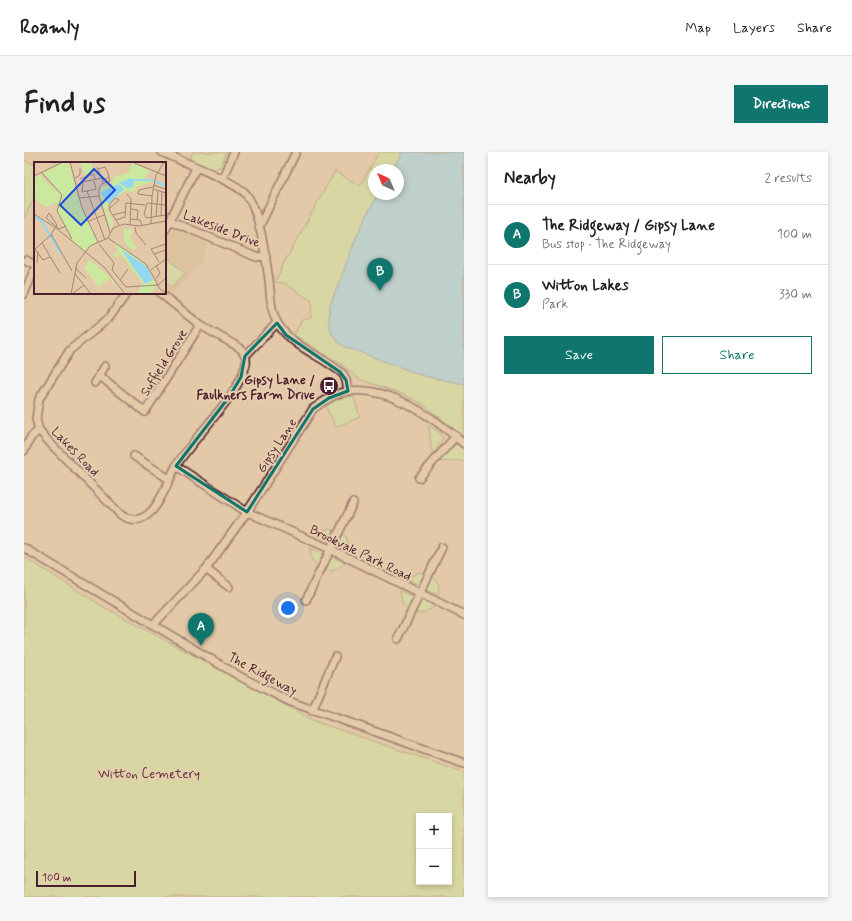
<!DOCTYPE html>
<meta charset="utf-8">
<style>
:root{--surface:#fff;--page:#f6f6f6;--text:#202124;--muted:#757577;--line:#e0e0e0;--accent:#0f766e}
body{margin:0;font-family:Mynerve,sans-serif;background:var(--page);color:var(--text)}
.controls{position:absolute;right:12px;bottom:12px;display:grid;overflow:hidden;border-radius:0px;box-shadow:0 2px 6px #0003}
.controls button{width:36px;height:36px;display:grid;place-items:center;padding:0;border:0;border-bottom:1px solid var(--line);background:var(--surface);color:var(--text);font:20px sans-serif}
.compass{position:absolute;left:344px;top:12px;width:36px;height:36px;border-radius:50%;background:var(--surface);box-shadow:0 2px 6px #0003;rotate:316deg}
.scale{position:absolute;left:12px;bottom:10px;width:100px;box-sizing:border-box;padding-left:4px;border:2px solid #4a1f2b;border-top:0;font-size:11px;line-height:14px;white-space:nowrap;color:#4a1f2b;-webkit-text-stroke:3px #e6cdae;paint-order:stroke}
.you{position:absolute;left:264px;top:456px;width:14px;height:14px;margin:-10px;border:3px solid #fff;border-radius:50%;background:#1a73e8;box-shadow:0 0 0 6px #1a73e833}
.badge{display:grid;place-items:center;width:26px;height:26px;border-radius:50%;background:var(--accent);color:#fff;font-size:13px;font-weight:700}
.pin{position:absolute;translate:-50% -33px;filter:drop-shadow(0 1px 2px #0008)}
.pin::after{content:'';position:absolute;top:21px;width:14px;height:12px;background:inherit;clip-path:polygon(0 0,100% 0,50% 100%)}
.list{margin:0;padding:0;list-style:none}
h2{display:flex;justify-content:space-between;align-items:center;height:52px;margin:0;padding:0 16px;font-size:17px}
h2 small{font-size:13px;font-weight:400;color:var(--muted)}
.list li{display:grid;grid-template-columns:26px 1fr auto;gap:12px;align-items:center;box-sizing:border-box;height:60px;padding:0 16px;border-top:1px solid var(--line)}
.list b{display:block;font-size:15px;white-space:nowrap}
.list p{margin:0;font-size:13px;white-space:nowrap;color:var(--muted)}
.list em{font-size:13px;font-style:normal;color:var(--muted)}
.actions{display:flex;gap:8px;padding:12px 16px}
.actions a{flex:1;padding:9px 0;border:1px solid var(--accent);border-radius:0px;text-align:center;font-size:14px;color:var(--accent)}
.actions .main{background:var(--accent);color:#fff}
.map{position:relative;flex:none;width:440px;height:745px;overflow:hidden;border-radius:0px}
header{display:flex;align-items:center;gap:24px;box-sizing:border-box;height:56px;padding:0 20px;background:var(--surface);border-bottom:1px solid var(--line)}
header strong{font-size:19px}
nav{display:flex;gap:22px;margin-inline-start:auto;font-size:14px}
.intro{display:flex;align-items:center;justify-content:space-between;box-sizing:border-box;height:96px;padding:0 24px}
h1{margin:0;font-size:28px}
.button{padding:10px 18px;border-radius:0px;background:var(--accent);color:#fff;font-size:14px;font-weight:700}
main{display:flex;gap:24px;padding:0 24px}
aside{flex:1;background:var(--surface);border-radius:0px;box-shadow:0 2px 6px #0003}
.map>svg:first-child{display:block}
.built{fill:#d6ba98}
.green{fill:#cbe89f;stroke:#8a8465;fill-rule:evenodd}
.water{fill:#92d7f4;stroke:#758da4}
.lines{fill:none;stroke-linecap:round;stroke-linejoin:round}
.minor-casing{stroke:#4a1f2b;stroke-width:10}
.minor{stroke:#e6cdae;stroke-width:7}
.marked{fill:none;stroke:#0f766e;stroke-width:3;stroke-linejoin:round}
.labels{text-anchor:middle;stroke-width:4;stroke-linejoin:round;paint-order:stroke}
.street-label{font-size:13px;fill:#4a1f2b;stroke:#e6cdae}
.poi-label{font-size:13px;font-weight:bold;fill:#4a1f2b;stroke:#e6cdae;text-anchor:end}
.park-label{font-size:13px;fill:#573337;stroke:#e6cdae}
.inset-river{fill:none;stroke:#92d7f4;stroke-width:2}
.inset-road{fill:none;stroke:#a68575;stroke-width:1}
.view{fill:#1d4ed8;fill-opacity:0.15;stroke:#1d4ed8;stroke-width:2}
.inset-edge{fill:none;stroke:#4a1f2b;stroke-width:2}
</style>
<header>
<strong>Roamly</strong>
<nav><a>Map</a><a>Layers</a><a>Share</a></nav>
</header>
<div class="intro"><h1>Find us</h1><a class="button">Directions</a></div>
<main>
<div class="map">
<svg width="440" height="745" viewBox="0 0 440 745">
<rect width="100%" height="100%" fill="#e3c9a7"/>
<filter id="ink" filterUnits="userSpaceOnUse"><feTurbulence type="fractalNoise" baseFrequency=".025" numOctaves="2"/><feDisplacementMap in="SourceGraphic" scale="8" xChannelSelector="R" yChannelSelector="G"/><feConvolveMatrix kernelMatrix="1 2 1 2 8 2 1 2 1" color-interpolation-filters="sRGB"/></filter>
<g filter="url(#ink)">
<path class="built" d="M150,75L184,92L178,109L165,126L143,145L141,141V88Z"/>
<path class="green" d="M169,0H203L197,14L188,18L165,8Z
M355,0H440V285L399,252L376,241L335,227L317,212L270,183L278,168L287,166L288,149L260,131L251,130L260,111L311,19L336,34ZM350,18H374V42H350Z
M0,8L11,13V44L0,66Z
M143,105L161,121L148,135L141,129V107Z
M329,244L336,265L312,275L302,255L314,247Z
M405,274L414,279L419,286L408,303Z
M430,293H436L440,297V308L414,310Z
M305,377L311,379L305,390L292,384Z
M318,382L323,386L324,400L313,395L312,391Z
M286,396L299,403L294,414L288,408Z
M307,404L321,411L309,419L299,418Z
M0,405L80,455L290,569L440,620V745H0ZM395,664H425V730H395Z
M395,420L401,422L396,433L382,427Z
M408,425C415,430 416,435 414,443L403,438V434Z
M376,439L389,445L384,457L378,451Z
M398,447L411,454L399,461H390Z"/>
<path class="water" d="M378,0H440V232L400,224L321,195C312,190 306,181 305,171C302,152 314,137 319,121C328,93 340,67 354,42H374V18H368Z"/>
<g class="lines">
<defs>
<path id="minor" d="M138,0C156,9 211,29 222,42C235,58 241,101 244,121C247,138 245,157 254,172C269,196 299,204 319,222L322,228L324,239
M198,27L210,0
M147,69L232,105L242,104
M235,75L272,0
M141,78L172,16
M2,108L11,113
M103,141L85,166L46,198L15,247L12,267L15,278L26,291L97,363C128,382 141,335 152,314
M136,141L176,173L216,196C220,200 223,206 222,212C216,242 169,286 152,314L223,360L306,397L440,463
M0,142L11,116
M221,204L253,171
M76,224L121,260L176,173
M71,231L81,214
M0,299L7,285L15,278
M110,304L145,327
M395,326L432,284
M0,396L217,525L267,550L440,611
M182,417L205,435
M282,448L329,351
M129,473L182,417L223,360L289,257C297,251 306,244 316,241C359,229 410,265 440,292
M374,487L418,395
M288,559L311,505"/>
</defs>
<use href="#minor" class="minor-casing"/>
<use href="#minor" class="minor"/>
</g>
</g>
<path d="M0 0H440V745H0ZM253,171L262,183L316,220L322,228L324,239L305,246L289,257L223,360L152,314L205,245L217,225L221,204Z" fill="#e3c9a7" fill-opacity=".55" fill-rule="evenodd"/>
<path class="marked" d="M253,171L262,183L316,220L322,228L324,239L305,246L289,257L223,360L152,314L205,245L217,225L221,204Z"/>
<defs>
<symbol id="bus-disc" viewBox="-11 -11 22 22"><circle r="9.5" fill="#4a1f2b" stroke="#e6cdae"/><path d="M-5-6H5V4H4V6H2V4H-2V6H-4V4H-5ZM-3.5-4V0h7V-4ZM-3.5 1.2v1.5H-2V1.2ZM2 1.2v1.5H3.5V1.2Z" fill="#fff"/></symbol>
</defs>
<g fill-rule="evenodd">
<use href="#bus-disc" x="294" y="223" width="22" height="22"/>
</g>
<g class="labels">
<g class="street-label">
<text transform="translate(198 76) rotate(21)" y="5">Lakeside Drive</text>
<text transform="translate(139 210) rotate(-58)" y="5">Suffield Grove</text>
<text transform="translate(252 293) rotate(-57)" y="5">Gipsy Lane</text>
<text transform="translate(52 299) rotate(46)" y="5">Lakes Road</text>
<text transform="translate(337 400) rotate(26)" y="5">Brookvale Park Road</text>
<text transform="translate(239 521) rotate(28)" y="5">The Ridgeway</text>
</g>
<g class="poi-label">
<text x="291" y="232">Gipsy Lane /<tspan x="291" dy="15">Faulkners Farm Drive</tspan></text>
</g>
<g class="park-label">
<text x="125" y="626">Witton Cemetery</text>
</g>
</g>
<g transform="translate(10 10)">
<rect width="132" height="132" fill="#e3c9a7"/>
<path d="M30,0H35L43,33L63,80L51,90L40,81L24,51V43L29,36L27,31L9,11ZM46,0H57L61,9L51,13ZM98,1L116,9L110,16L119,20L102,25L101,30L92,29L78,38L73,47L80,62L77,67L66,34L67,25L78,23L79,15L94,11ZM5,13L28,34L24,41L11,45L0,36V15ZM90,67L99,68L96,76L103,86L99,88L90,80ZM78,78L111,103L123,122L117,132H103L108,121L86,91L84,95L78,93L85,89ZM55,97L78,117L87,129L76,117L65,124L70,132L48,103L51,106Z" fill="#cbe89f"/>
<path d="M96,16L100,18L99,25L93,26L85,21ZM84,22L90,27L75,41L72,40L67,30ZM87,87L113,105L119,118L111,122Z" fill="#92d7f4"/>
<path class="inset-river" d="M100,18H119M121,19L132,24M0,55L7,58L27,92"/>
<path class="inset-road" d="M36,0L48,46L64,80M98,0L132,14M63,5L69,20L65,27V34M64,7L71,5L74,11L75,15L69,18M7,10L28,33L23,49L38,77M123,12L130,0M0,14L29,0M40,17L46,13V6M46,17L59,12L62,18M60,19L62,27L53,29L71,78M68,22L76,19L75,15M119,23L131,27M119,27L132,31M53,29L48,30L49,20L68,16M93,32L97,37L96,63M118,34L104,32L105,28L119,25M45,36L65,34L76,71M132,43L113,41L110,52L112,56L132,53M76,46L85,38L81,36L75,43L76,49L85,63M97,47L104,48L103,58M0,52L22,66L70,105L91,132M79,53L91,50M122,54L124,29M127,54L128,30M96,57L106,58L108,63M82,58L91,55L92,41L111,43M55,59L70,53M117,62L118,34L122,12M23,63L17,72L38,109M23,63L15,51L12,56L25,67L32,64M101,65L102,71L112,83M74,76L112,102L126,127L132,131M8,81L26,111M65,82L80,101L78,108L92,125L124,123L132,116M0,86L9,98L16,95M1,87L17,73M120,92L132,88M125,100L117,87L132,82M3,101L4,89M41,106L52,116M117,108L132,97M41,112L57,132M122,117L126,111L122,103M86,118L94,107M37,132L43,101L56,84L74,76L79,66L90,62L105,64L132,59M38,132L50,123"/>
<path class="view" d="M60,7L81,28L47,63L26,43Z"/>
<rect width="132" height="132" class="inset-edge"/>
</g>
</svg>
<div class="controls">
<button>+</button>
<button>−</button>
</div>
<svg class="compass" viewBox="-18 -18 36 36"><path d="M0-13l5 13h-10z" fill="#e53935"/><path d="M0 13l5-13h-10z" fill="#757577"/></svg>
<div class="scale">100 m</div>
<div class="you"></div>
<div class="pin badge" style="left:177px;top:494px">A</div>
<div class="pin badge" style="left:356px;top:139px">B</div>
</div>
<aside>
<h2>Nearby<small>2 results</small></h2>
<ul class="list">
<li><span class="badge">A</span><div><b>The Ridgeway / Gipsy Lane</b><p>Bus stop · The Ridgeway</p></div><em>100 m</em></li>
<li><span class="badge">B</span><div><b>Witton Lakes</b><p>Park</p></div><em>330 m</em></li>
</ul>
<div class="actions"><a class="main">Save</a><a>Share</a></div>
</aside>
</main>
